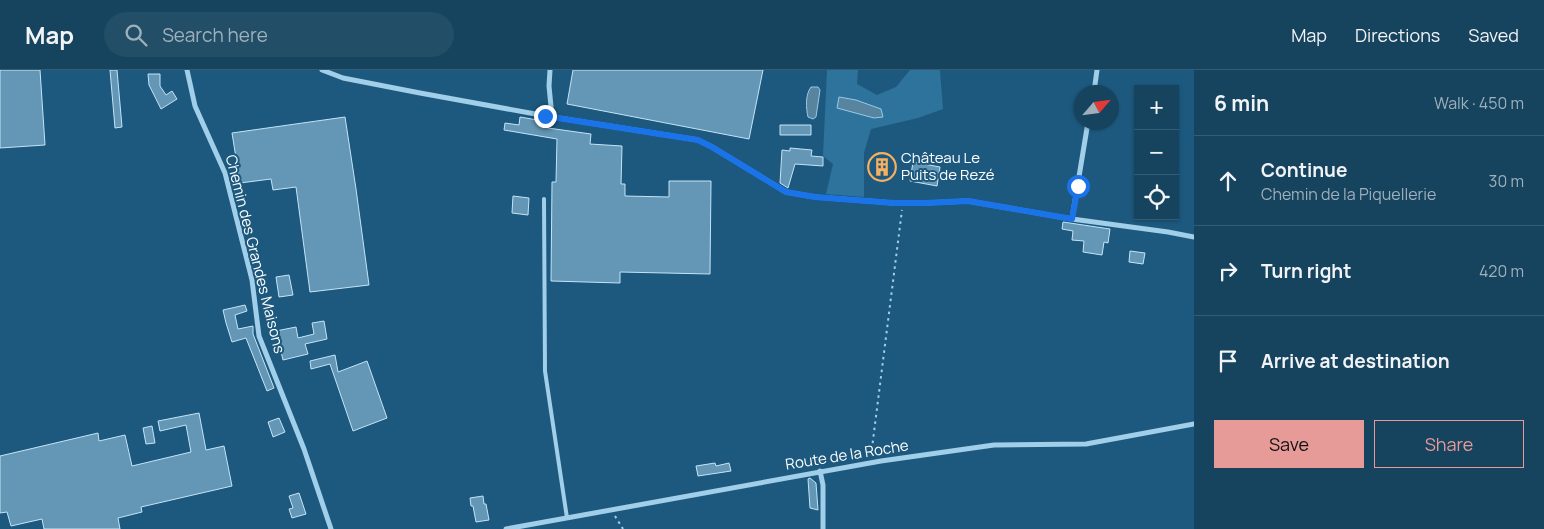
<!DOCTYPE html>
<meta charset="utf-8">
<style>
:root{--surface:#16435e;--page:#234e67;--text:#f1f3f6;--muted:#9eb0bc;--line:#355c73;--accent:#e69b98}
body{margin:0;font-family:Manrope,sans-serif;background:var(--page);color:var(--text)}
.controls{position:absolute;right:15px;top:15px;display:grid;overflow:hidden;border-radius:0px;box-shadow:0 1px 4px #0004}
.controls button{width:45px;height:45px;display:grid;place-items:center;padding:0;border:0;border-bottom:1px solid var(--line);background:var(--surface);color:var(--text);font:25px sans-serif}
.compass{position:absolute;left:1074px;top:15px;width:45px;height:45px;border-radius:50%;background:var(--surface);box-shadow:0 1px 4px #0004;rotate:62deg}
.stop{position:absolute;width:15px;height:15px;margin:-11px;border:4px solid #1a73e8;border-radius:50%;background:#fff}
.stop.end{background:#1a73e8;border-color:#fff;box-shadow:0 1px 5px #0008}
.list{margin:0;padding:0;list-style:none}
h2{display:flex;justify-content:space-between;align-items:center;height:65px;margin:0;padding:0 20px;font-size:21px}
h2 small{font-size:16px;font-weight:400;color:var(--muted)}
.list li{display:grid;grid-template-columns:32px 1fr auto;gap:15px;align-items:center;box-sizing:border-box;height:90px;padding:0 20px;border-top:1px solid var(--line)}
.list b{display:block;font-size:19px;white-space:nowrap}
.list p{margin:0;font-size:16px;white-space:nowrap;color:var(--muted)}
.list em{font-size:16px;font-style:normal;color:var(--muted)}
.actions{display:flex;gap:10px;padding:15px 20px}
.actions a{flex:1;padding:11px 0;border:1px solid var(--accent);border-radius:0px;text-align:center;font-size:18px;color:var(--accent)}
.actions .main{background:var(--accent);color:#111}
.icon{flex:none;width:28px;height:28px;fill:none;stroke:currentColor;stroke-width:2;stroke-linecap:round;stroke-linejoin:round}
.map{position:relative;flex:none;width:1194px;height:459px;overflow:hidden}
header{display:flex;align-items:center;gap:30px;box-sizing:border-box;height:70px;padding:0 25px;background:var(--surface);border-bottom:1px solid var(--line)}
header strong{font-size:24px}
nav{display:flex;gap:28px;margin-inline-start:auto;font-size:18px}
.search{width:350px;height:45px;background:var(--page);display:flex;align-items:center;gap:12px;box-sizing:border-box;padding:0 18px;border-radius:28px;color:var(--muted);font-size:19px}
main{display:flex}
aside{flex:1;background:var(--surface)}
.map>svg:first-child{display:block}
.green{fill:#2d739b}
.water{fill:#5984a0;stroke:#94cbea}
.building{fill:#6497b6;stroke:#c4e4f6}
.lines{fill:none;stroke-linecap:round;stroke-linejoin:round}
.path{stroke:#a1cee8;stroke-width:2;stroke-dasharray:2.5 4;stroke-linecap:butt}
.service{stroke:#a1cee8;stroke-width:4}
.minor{stroke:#a1cee8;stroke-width:5}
.route{stroke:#1a73e8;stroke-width:6}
.labels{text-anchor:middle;stroke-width:4;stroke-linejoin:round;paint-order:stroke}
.poi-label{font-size:15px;fill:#fff;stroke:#1d597e;text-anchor:start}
.street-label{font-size:15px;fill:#fff;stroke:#1d597e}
</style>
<header>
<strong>Map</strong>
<div class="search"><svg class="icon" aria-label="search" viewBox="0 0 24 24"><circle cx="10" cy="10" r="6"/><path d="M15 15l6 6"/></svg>Search here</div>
<nav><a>Map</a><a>Directions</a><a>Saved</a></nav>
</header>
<main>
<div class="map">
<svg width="1194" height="459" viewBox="0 0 1194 459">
<rect width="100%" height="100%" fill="#1d597e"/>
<path class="green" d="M827,0H858L857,14L877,25L896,17L910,0H940L943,39L918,48L871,59L864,83V127L826,124L833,94L823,86Z"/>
<path class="water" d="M811,17H818L820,20L816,47L813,49L808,47C806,38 805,25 811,17Z
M839,27L856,30L881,39L883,47L874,48L837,38Z"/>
<path class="building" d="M0,0H40L45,75L0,78Z
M110,0H117L122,57L115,58Z
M573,0H763L749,69L567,34Z
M148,4H160V16L166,25L172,21L177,29L161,39L149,15Z
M345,47L356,119L369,215L310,222L296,117L273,120L271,109L240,113L232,63Z
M520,47L549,52L548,58L591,64L590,74L622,76L621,114H625V126L669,127V111H711L710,204L620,202V213L551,211L552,112H556L557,69L504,60L505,53L519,55Z
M780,55H811V65H780Z
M790,78L812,80L811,86L823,87V96L795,94L788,118L780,113L782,80L790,81Z
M878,83L889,85L885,111L875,109Z
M913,92L940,97L937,116L910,111Z
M513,126L529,128L528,145L512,143Z
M1063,152L1110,159L1108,173L1104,172L1102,185L1083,182L1084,171L1072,170L1073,161L1062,159Z
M1130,181L1145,183L1143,194L1129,192Z
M289,205L293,225L279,227L276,207Z
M245,235L247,241L235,245L238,259L253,256V264L274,318L267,321L246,268L232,272L226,253L223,240Z
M324,251L327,269L305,274L308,284L283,290L276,261L296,257L298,268L314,264L312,253Z
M335,285L338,302L367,291L387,348L353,361L330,294L311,299L310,291Z
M199,343L206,380L224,376L232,416L141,437L142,442L118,448L120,459H44L42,449L11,456L7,442L0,443V386L98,363L99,371L125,365L132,396L191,382L186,355L160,361L158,351Z
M279,348L285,362L273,367L268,352Z
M152,356L155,373L146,374L143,358Z
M715,393L716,396L729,393L731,401L698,406L696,396Z
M810,408L816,413L818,440L810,438L808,409Z
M299,423L306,444L292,448L289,439L293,438L289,426Z
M483,426L484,434H486L489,450L476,452L473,436H471L470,428Z"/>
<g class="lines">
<path class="path" d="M871,386L902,140
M615,446L623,459"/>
<path class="service" d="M544,129L545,301L567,448"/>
<path class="minor" d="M187,0L195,36L225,103L252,210L259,266L304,379L331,459
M322,0L343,8L420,23L552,47L698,70L712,77L786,122L815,127L894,133H925L968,131L1072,149L1168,162L1194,167
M550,0L549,16L552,47
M1094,22L1097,0
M1072,149L1088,52
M820,401L823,415V459
M506,459L881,391L994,375L1086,374L1194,354"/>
</g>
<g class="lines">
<path class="route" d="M545,46L698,70L712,77L786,122L815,127L894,133H925L968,131L1072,149L1078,116"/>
</g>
<defs>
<symbol id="building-ring" viewBox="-11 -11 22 22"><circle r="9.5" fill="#1d597e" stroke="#f7b05f" stroke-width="1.5"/><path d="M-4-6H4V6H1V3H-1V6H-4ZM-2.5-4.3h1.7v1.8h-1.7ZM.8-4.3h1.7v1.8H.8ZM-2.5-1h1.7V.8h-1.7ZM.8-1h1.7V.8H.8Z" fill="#f7b05f"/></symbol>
</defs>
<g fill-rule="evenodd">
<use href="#building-ring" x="866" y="81" width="32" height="32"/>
</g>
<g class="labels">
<g class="poi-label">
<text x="901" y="93">Château Le<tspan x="901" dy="17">Puits de Rezé</tspan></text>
</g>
<g class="street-label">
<text transform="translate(255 184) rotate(76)" y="5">Chemin des Grandes Maisons</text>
<text transform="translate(847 385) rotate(-9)" y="5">Route de la Roche</text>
</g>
</g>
</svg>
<div class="controls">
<button>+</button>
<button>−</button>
<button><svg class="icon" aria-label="locate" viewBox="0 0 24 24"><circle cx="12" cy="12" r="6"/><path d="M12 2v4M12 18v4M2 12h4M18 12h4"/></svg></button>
</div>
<svg class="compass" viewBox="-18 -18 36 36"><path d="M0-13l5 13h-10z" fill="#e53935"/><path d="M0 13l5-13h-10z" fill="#9eb0bc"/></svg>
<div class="stop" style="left:1078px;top:116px"></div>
<div class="stop end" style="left:545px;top:46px"></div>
</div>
<aside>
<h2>6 min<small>Walk · 450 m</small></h2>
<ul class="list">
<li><svg class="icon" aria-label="ahead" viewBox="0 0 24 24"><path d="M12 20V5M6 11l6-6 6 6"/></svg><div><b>Continue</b><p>Chemin de la Piquellerie</p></div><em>30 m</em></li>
<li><svg class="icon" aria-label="right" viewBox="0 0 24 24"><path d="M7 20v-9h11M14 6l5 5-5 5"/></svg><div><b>Turn right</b></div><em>420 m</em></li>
<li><svg class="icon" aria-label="arrive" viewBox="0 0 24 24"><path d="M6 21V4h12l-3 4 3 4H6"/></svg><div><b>Arrive at destination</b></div></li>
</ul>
<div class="actions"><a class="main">Save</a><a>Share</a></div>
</aside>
</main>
